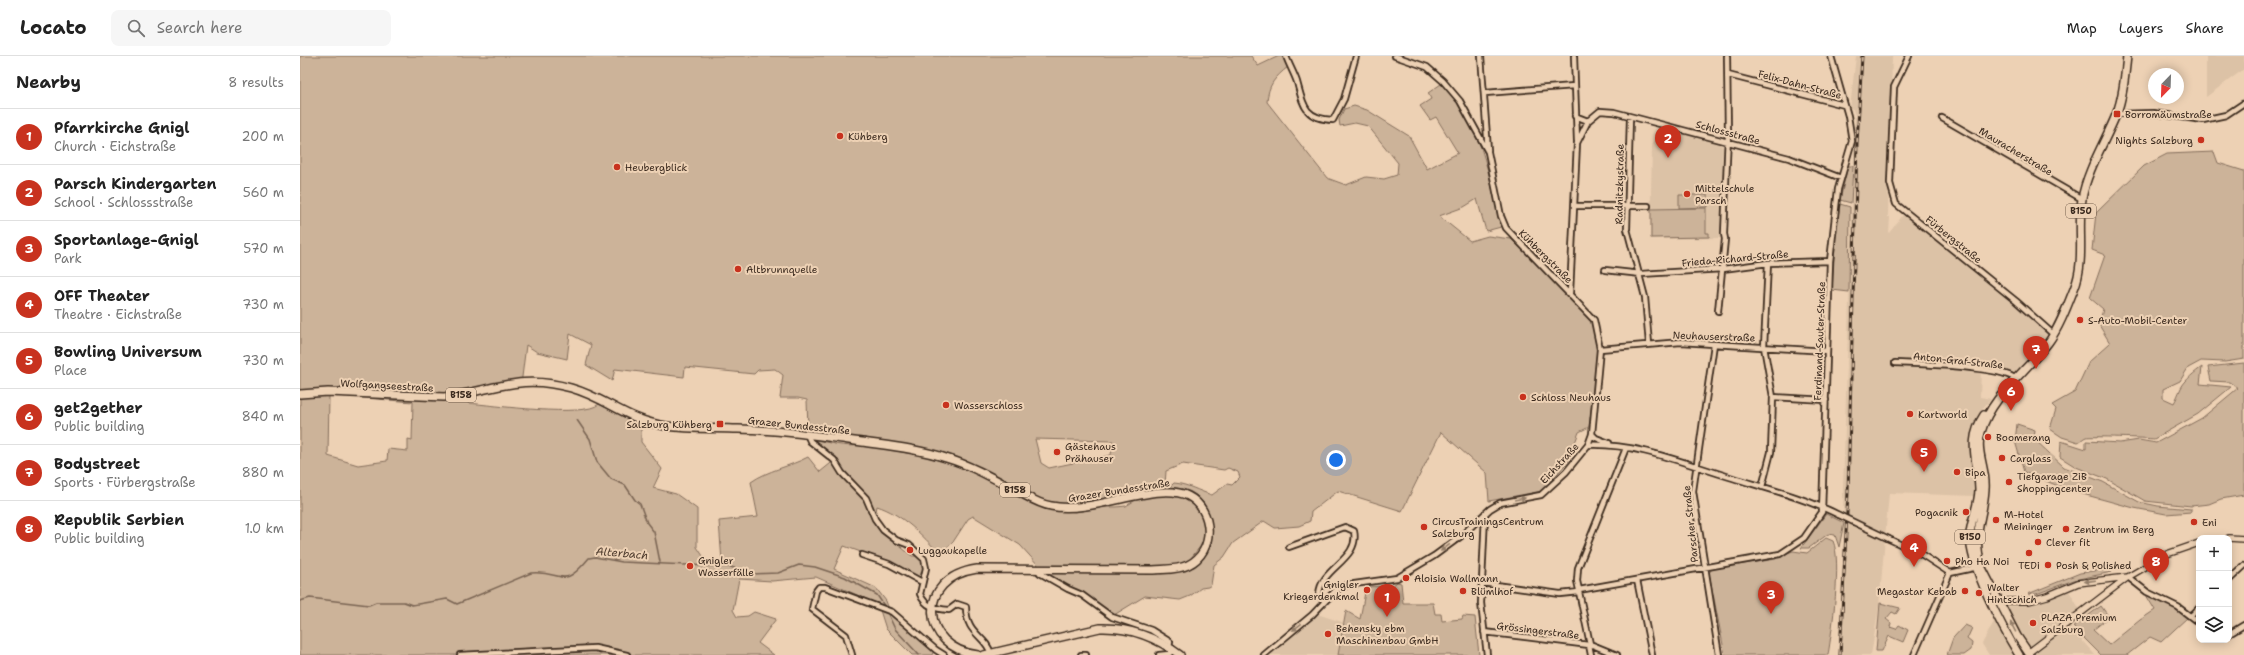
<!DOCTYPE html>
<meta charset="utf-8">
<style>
:root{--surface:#fff;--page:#f6f6f6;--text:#222;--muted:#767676;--line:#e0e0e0;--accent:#c8321e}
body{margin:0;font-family:"Shantell Sans",sans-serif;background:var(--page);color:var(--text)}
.controls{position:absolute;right:12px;bottom:12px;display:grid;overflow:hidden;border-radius:8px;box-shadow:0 2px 10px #0003}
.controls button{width:36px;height:36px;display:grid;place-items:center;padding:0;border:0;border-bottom:1px solid var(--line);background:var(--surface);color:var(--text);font:20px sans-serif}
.compass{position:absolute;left:1848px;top:12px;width:36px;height:36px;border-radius:50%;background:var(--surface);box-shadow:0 2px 10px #0003;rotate:203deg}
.you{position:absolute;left:1036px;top:404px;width:14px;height:14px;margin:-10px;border:3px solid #fff;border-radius:50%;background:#1a73e8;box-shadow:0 0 0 6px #1a73e833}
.badge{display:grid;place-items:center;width:26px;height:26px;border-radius:50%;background:var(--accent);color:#fff;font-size:13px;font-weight:700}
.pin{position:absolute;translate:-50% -33px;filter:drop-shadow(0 1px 2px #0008)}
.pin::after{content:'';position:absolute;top:21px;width:14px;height:12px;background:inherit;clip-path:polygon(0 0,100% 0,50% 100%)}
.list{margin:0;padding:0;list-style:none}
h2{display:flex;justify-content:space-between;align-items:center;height:52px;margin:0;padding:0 16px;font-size:17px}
h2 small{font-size:13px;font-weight:400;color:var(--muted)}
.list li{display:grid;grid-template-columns:26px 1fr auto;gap:12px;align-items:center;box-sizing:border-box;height:56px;padding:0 16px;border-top:1px solid var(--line)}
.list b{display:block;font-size:15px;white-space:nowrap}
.list p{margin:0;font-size:13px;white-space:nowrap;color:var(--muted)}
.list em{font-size:13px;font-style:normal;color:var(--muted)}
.icon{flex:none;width:22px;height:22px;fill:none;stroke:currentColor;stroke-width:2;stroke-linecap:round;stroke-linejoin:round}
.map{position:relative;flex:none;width:1944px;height:599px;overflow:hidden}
header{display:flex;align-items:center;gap:24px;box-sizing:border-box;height:56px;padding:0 20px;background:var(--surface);border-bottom:1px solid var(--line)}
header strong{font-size:19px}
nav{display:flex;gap:22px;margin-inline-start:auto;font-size:14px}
.search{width:280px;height:36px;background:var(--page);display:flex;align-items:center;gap:10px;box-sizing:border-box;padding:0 14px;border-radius:8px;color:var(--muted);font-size:15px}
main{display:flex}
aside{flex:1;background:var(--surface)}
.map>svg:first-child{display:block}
.built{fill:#dcc2a6}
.green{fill:#ccb399;stroke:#846e5c;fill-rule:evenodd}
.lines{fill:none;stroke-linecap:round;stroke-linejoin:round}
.stream{stroke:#796452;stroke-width:1.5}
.minor-casing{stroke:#3b2a1e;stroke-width:8}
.tertiary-casing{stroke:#3b2a1e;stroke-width:8}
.primary-casing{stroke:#3b2a1e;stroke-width:10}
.minor{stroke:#edd1b4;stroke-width:4.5}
.tertiary{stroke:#edd1b4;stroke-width:5.5}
.primary{stroke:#edd1b4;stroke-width:7}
.rail-casing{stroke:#3b2a1e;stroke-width:3}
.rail{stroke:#edd1b4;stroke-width:1.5;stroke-dasharray:4.5;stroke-linecap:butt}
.minor-bridge-casing{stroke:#3b2a1e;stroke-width:8;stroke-linecap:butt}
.minor-bridge{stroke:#edd1b4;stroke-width:4.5}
.oneway{fill:#947e69}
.poi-dot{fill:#c8321e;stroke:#edd1b4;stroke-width:1.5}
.labels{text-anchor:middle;stroke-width:4;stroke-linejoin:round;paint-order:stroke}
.shield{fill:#edd1b4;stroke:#705c4b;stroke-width:1}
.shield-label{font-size:9px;font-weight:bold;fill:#3b2a1e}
.street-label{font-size:10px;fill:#3b2a1e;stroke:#edd1b4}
.poi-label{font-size:10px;fill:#3b2a1e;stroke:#edd1b4;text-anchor:start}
.water-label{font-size:11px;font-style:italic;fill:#503d2f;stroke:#edd1b4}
</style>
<header>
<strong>Locato</strong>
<div class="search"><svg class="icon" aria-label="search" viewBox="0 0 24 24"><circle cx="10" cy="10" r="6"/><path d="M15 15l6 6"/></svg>Search here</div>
<nav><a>Map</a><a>Layers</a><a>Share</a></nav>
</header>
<main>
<aside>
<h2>Nearby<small>8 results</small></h2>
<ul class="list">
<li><span class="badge">1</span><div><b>Pfarrkirche Gnigl</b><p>Church · Eichstraße</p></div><em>200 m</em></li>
<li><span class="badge">2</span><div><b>Parsch Kindergarten</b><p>School · Schlossstraße</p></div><em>560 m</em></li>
<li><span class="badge">3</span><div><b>Sportanlage-Gnigl</b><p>Park</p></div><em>570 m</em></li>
<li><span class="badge">4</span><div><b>OFF Theater</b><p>Theatre · Eichstraße</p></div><em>730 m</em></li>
<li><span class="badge">5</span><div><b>Bowling Universum</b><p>Place</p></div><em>730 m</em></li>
<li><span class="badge">6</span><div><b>get2gether</b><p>Public building</p></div><em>840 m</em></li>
<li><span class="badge">7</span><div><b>Bodystreet</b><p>Sports · Fürbergstraße</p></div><em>880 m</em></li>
<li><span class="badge">8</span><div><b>Republik Serbien</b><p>Public building</p></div><em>1.0 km</em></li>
</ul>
</aside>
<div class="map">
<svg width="1944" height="599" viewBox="0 0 1944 599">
<rect width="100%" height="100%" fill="#edd1b4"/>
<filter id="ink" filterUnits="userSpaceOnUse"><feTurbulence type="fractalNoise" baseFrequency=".025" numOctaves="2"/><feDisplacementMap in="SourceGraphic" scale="8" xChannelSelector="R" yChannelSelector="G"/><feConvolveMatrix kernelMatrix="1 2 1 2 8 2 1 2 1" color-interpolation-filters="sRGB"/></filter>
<g filter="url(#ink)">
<path class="built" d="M1556,0H1592L1588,161H1590L1589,177L1603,159L1751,277L1715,318L1681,313L1680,341L1691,343L1680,355L1670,381L1676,440L1589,437L1579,550L1571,599H1538L1544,483L1543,433L1555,59L1553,53L1550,52Z
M1906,0H1944V13L1906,41Z
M1357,72L1418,86L1423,91L1421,182L1350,183L1352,90Z
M1769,535L1783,559L1769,570L1795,599H1689L1682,588L1697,560L1711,548L1738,547Z
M1017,558L1045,567L1038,599H971L979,590Z"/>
<path class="green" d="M0,0H951L958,10L979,0H984L988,11C975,21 968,29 967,46L1027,122L1046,129L1066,121L1084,123L1097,119L1098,107L1068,70L1055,67L1040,70L1039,64L1044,53L1054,50L1067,54L1109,80L1127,113L1158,97L1136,61L1130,64L1120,50L1131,43L1128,37L1141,28C1180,59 1190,124 1201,171L1186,175L1177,143L1164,151L1139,160L1170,185L1188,180L1211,183L1289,260C1304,295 1293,335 1289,371L1279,376L1273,392L1274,399L1242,435L1189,445L1187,417L1141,376L1102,455L1038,435L1011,456L1010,465L999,470L975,472L964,465L933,487L924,501L914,509L911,529L908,531L901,532L890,540L880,544L845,540L814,559L742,516C771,517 800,517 829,517C847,517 868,519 886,514C920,504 920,449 889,435C859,422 795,452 757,447C737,445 719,432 702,423C685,414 667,405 649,399C606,385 556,382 511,376L508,373L507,344L498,342H480L483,319L475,313L458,314L454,318L385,311L384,321L315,313L312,325L286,309L291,289L270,278L267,303L237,296L226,289L221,329L192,334L166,343L168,347C191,349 285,362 299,348L341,370V386L362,413L353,432L376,438L397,453V491L407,506H422L419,465L458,461L451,426C468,414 489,411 508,401L520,416L536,403L511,383C528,386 544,392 562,389L636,402L651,407L684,421L728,445L747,453L776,456L803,451H816L826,450L837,443L870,438L887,443L894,448L902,460L905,469L903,487L890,503L883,507L867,511L739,510L720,489L673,460L668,463L653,486L640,498C622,479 602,458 577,450L574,466L581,475L612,500H618L624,510L621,522L589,506L544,490L534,513L576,532L586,545L590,556L634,594L632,599H612L586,573L578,548L516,521L472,525L439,523L433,554L437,561L448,560L454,556L476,563L458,587L474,599H0ZM29,339L113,346L112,384L108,383V395L88,393L87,405L58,409L28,400ZM735,383L813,385V386L811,399L749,412L741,407ZM883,408L924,414L928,412L938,416L940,421L932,429L927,428L912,439C898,435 888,428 874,427L872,429H865L866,415Z
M1914,96L1918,107L1944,115V303L1925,306L1901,305L1888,312L1880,325L1863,333V342L1874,347C1877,342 1878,338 1881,332C1885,324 1895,316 1902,311L1900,328L1931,331L1898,358L1854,383C1847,382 1791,380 1786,381C1783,382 1781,385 1778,386L1762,381L1750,373L1756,353L1752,349L1775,336L1789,306L1810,287L1799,269L1803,253L1790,242L1805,199L1792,194L1796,157L1844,110L1867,98Z
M1548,110H1553L1551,147L1540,144Z
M1379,139H1408V151L1379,152Z
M1540,148L1550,151L1549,236L1532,234L1536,174Z
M1406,152V177H1409V181L1351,182V153Z
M1944,307V439L1921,443L1909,448L1891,450L1845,445L1807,423L1776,411L1760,401L1761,385L1786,393V385L1820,387L1839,384L1856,387L1902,362L1938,332L1929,326L1911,325L1908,311Z
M1717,368L1735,374L1734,383L1764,411L1803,426L1839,446L1858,450L1891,453V456L1866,458L1834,452L1768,434L1724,416L1715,385Z
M1526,458L1544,467L1539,491L1535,479L1528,478L1509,492H1501Z
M1526,482L1533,485C1542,505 1532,575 1528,599H1425L1409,517L1412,513L1476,503V501L1493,495L1507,497Z
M1808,513L1812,516L1774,524L1736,538H1728L1780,517Z
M1097,526L1101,527L1103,547H1133L1135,558H1141L1142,565L1162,563L1163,560L1175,561L1179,599H1038L1046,555L1060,563L1066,531L1092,530Z
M1848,538L1875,551L1888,561L1861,586L1850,581L1827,599H1801L1773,571L1801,550L1809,561L1793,574L1809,589L1840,564L1855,554L1846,539Z
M1580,547L1600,552L1596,558L1592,556L1586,563L1591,567L1590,571L1596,573L1599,569L1608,574L1603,586L1589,580L1582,595H1576Z
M1665,569L1672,572L1667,583L1672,587L1671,594L1664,599H1647L1653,582Z"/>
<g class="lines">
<path class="stream" d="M277,364L290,383L297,406L311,423L325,429L335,444L340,448L347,467L354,476L360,506
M0,545L10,542L69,549L76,546H104L112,549L147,543L157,548L231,517C263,514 261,536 289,502L295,501L322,506L431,511L452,518L478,517L499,509L515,511L545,521L577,539L585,551
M587,556L595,573L619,599"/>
<defs>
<path id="minor" d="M986,0C989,9 994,17 997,26C1003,48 1004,63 1033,64L1044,43L1056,0
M1181,0L1188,94
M1274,0L1277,85
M1609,0L1594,31L1590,127L1596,148L1716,245L1753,278
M1428,19L1544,49
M1185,37L1274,30
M1817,58L1853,57L1903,64L1926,59L1944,47
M1275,60L1288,65
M1330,61L1327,173L1345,241L1349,288
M1642,62L1782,143
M1274,150H1348
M1305,214L1341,218L1423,213L1468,207L1530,205
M1270,237L1277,87L1288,65L1300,55L1314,56L1489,102L1541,122
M1418,255L1425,183L1424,178L1428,78L1427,0
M1414,288L1393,435L1419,599
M1300,293L1381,286L1527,295
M1595,307C1620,308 1700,310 1716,323
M1473,341L1526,344
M507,378L510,385L534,404L542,417L566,442L575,463L583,474L596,484L609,489L624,503L626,512L620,538C625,551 636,553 649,554L657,548L666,551C666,579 686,579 691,598
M1292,378L1296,382L1309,387
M1288,389C1337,387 1386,408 1433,422C1469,433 1505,442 1539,459
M1326,392L1278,512L1277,525L1279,534L1480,498L1504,482L1522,456L1530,205L1538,133L1552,85L1548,60L1531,0
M1462,431L1471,396L1473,341L1464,291L1468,207
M1185,459L1181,547L1187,599
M1589,483L1621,498L1650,517
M989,491L1045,471L1054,475C1060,504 1021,511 1019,538L1024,545
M562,499L589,508L622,526
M737,513L740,517L768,533L782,539L812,561L851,574L870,586L869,591
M1650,517L1678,511
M1828,521L1847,536L1878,551L1899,567
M1337,524L1352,599
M1929,524L1944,510
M1182,527L1260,538L1279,536L1290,588L1317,599
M1891,560L1899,552
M1184,576L1289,589L1291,599
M1929,578L1944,569
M160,599L295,592L327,599
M552,599L546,579L512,553L516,535L519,531H525L592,556L636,594L644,599
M781,599H786
M859,599L869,598L873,593
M964,599L1012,559L1036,534L1047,529L1097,522L1134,500L1160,481L1190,453L1200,447L1241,439L1266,416L1288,389L1292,378L1300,293L1294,264L1206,172L1201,160L1188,96L1160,45L1143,25L1127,11L1095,0
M1614,599L1650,517"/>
<path id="tertiary" d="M1929,482L1944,483
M1699,545H1729L1747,540L1778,527L1828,521
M1728,597L1828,521L1867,498L1899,487"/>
<path id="primary" d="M0,338L28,336L144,341C193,335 219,317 271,332C307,342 326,364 366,370C390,373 414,372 438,373C480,374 521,380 562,386C590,390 619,393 646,402C670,409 693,422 715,434C727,440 738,448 751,450C793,459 857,424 888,440C914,453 916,496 888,509C878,514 865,513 853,514L677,513C615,522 620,592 678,599
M1684,359C1666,386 1678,404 1679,433C1679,449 1671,463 1670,478C1669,510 1702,571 1719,599
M684,599L800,572C830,571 856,581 880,599
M1730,599L1717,580L1681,510C1672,475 1683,465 1685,433C1687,414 1675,396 1681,376C1691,340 1726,316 1748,287C1759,272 1767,251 1774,233C1786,204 1777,173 1782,143C1787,114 1805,86 1816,59C1823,42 1825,19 1827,0"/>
</defs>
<use href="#minor" class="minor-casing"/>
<use href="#tertiary" class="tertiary-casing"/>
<use href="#primary" class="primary-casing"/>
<use href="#minor" class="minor"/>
<use href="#tertiary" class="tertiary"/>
<use href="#primary" class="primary"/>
<defs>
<path id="rail" d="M1540,599L1548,436L1557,87L1562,0"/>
</defs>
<use href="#rail" class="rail-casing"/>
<use href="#rail" class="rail"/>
<defs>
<path id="minor-bridge" d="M1539,459L1589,483"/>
</defs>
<use href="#minor-bridge" class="minor-bridge-casing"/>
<use href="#minor-bridge" class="minor-bridge"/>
</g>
<defs><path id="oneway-solid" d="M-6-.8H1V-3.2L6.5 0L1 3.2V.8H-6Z"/></defs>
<g class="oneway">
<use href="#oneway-solid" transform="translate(1220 443) rotate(-10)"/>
<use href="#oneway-solid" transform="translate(1145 492) rotate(144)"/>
<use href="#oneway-solid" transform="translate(1790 525) rotate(173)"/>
<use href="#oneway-solid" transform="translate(997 571) rotate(142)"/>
<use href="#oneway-solid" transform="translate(1713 571) rotate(-118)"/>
</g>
</g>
<g class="poi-dot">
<rect x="1813" y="54" width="8" height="8" rx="2"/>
<circle cx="540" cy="80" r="4"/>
<circle cx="1901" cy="84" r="4"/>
<circle cx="317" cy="111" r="4"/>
<circle cx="1387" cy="138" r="4"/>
<circle cx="438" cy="213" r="4"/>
<circle cx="1780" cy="264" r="4"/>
<circle cx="1223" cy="341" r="4"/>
<circle cx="646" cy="349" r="4"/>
<circle cx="1610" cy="358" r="4"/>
<rect x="416" y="364" width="8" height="8" rx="2"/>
<circle cx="1688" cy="381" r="4"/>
<circle cx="757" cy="396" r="4"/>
<circle cx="1702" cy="402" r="4"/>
<circle cx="1657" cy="416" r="4"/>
<circle cx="1709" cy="426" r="4"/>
<circle cx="1666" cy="456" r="4"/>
<circle cx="1696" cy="464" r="4"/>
<circle cx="1894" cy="466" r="4"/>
<circle cx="1124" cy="471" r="4"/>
<circle cx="1766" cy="473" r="4"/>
<circle cx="1738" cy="486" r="4"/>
<circle cx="610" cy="494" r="4"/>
<circle cx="1729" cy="497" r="4"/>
<circle cx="1647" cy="505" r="4"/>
<circle cx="1748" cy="509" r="4"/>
<circle cx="390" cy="510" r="4"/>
<circle cx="1106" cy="522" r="4"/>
<circle cx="1067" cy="534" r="4"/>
<circle cx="1163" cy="535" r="4"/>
<circle cx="1665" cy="535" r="4"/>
<circle cx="1679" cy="537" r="4"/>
<circle cx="1733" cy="567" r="4"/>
<circle cx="1028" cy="578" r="4"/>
</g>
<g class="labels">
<g class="shield">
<rect x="1766" y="148" width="30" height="14" rx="3"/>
<rect x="146" y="332" width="30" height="14" rx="3"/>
<rect x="700" y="427" width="30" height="14" rx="3"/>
<rect x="1655" y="474" width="30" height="14" rx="3"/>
</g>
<g class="shield-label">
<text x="1781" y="158">B150</text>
<text x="161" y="342">B158</text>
<text x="715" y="437">B158</text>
<text x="1670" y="484">B150</text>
</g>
<g class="street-label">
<text transform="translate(1500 28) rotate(15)" y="4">Felix-Dahn-Straße</text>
<text transform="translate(1428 76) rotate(15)" y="4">Schlossstraße</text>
<text transform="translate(1716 95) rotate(31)" y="4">Mauracherstraße</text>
<text transform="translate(1319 128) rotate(-89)" y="4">Radnitzkystraße</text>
<text transform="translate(1654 183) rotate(39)" y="4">Fürbergstraße</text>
<text transform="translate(1246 200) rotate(45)" y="4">Kühbergstraße</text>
<text transform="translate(1435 202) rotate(-5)" y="4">Frieda-Richard-Straße</text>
<text transform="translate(1414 280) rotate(2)" y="4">Neuhauserstraße</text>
<text transform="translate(1519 285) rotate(-88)" y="4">Ferdinand-Sauter-Straße</text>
<text transform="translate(1658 304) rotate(6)" y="4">Anton-Graf-Straße</text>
<text transform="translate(87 329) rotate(3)" y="4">Wolfgangseestraße</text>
<text transform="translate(499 369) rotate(6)" y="4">Grazer Bundesstraße</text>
<text transform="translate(1259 407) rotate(-47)" y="4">Eichstraße</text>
<text transform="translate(819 434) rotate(-9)" y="4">Grazer Bundesstraße</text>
<text transform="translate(1390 468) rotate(-96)" y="4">Parscher Straße</text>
<text transform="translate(1238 574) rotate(7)" y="4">Grössingerstraße</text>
</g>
<g class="poi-label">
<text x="1825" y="62">Borromäumstraße</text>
<text x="548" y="84">Kühberg</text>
<text x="1893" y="88" text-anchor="end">Nights Salzburg</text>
<text x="325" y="115">Heubergblick</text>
<text x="1395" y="136">Mittelschule<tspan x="1395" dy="12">Parsch</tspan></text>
<text x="446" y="217">Altbrunnquelle</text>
<text x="1788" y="268">S-Auto-Mobil-Center</text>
<text x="1231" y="345">Schloss Neuhaus</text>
<text x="654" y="353">Wasserschloss</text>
<text x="1618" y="362">Kartworld</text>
<text x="412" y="372" text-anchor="end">Salzburg Kühberg</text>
<text x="1696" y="385">Boomerang</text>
<text x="765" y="394">Gästehaus<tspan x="765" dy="12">Prähauser</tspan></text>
<text x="1710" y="406">Carglass</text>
<text x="1665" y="420">Bipa</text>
<text x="1717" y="424">Tiefgarage ZiB<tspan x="1717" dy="12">Shoppingcenter</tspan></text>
<text x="1658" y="460" text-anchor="end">Pogacnik</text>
<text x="1704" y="462">M-Hotel<tspan x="1704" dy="12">Meininger</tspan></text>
<text x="1132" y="469">CircusTrainingsCentrum<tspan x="1132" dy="12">Salzburg</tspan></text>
<text x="1902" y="470">Eni</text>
<text x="1774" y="477">Zentrum im Berg</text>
<text x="1746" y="490">Clever fit</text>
<text x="618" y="498">Luggaukapelle</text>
<text x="398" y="508">Gnigler<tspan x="398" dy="12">Wasserfälle</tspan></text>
<text x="1655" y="509">Pho Ha Noi</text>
<text x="1729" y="513" text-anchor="middle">TEDi</text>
<text x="1756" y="513">Posh &amp; Polished</text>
<text x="1114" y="526">Aloisia Wallmann</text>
<text x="1059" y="532" text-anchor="end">Gnigler<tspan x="1059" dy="12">Kriegerdenkmal</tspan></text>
<text x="1687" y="535">Walter<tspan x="1687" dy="12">Hintschich</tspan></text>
<text x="1171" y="539">Blümlhof</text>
<text x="1657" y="539" text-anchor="end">Megastar Kebab</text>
<text x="1741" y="565">PLAZA Premium<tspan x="1741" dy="12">Salzburg</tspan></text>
<text x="1036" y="576">Behensky ebm<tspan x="1036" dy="12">Maschinenbau GmbH</tspan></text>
</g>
<g class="water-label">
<text transform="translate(322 497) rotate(5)" y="4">Alterbach</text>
</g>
</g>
</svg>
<div class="controls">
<button>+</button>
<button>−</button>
<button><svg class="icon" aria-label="layers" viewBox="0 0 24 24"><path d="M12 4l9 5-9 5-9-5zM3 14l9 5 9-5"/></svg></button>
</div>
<svg class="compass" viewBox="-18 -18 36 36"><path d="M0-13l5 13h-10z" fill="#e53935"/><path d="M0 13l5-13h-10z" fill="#767676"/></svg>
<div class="you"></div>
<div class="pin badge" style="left:1087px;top:561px">1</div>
<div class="pin badge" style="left:1368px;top:102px">2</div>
<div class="pin badge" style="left:1471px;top:558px">3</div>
<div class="pin badge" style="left:1614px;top:511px">4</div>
<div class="pin badge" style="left:1624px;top:416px">5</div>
<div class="pin badge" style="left:1711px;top:355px">6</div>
<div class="pin badge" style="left:1736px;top:313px">7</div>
<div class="pin badge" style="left:1856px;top:525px">8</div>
</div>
</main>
